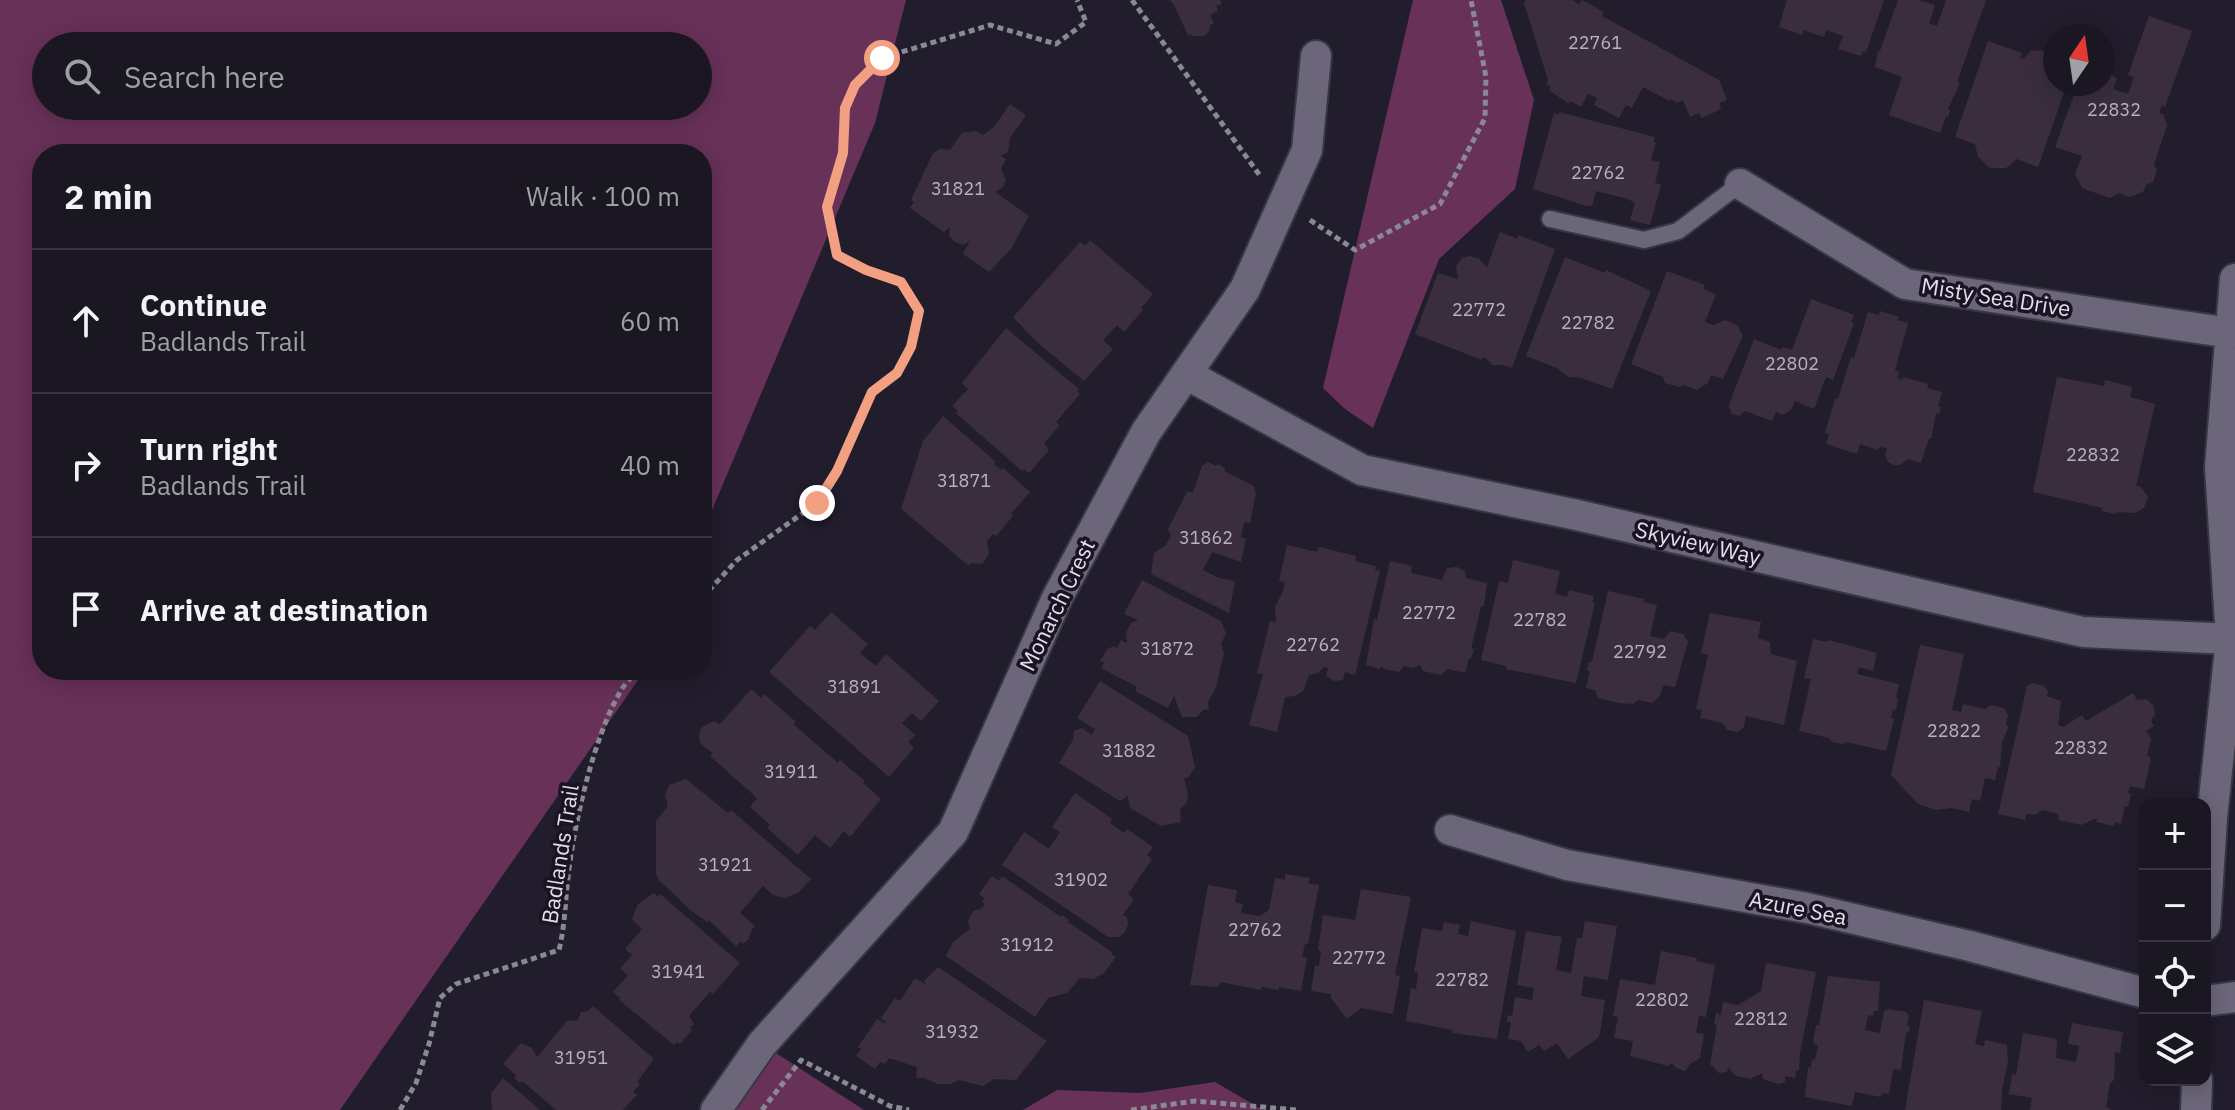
<!DOCTYPE html>
<meta charset="utf-8">
<style>
:root{--surface:#1a1622;--page:#231f2a;--text:#f1f3f6;--muted:#9f9fa5;--line:#383540}
body{margin:0;font-family:"IBM Plex Sans",sans-serif;background:var(--page);color:var(--text)}
.controls{position:absolute;right:24px;bottom:24px;display:grid;overflow:hidden;border-radius:16px;box-shadow:0 4px 20px #0003}
.controls button{width:72px;height:72px;display:grid;place-items:center;padding:0;border:0;border-bottom:2px solid var(--line);background:var(--surface);color:var(--text);font:40px sans-serif}
.compass{position:absolute;left:2043px;top:24px;width:72px;height:72px;border-radius:50%;background:var(--surface);box-shadow:0 4px 20px #0003;rotate:13deg}
.stop{position:absolute;width:24px;height:24px;margin:-18px;border:6px solid #f2a081;border-radius:50%;background:#fff}
.stop.end{background:#f2a081;border-color:#fff;box-shadow:0 2px 8px #0008}
.list{margin:0;padding:0;list-style:none}
h2{display:flex;justify-content:space-between;align-items:center;height:104px;margin:0;padding:0 32px;font-size:34px}
h2 small{font-size:26px;font-weight:400;color:var(--muted)}
.list li{display:grid;grid-template-columns:52px 1fr auto;gap:24px;align-items:center;box-sizing:border-box;height:144px;padding:0 32px;border-top:2px solid var(--line)}
.list b{display:block;font-size:30px;white-space:nowrap}
.list p{margin:0;font-size:26px;white-space:nowrap;color:var(--muted)}
.list em{font-size:26px;font-style:normal;color:var(--muted)}
.icon{flex:none;width:44px;height:44px;fill:none;stroke:currentColor;stroke-width:2;stroke-linecap:round;stroke-linejoin:round}
.map{position:relative;flex:none;width:2235px;height:1110px;overflow:hidden}
.search{position:absolute;background:var(--surface);box-shadow:0 4px 20px #0003;left:32px;top:32px;width:680px;height:88px;display:flex;align-items:center;gap:20px;box-sizing:border-box;padding:0 28px;border-radius:44px;color:var(--muted);font-size:30px}
.panel{position:absolute;background:var(--surface);box-shadow:0 4px 20px #0003;left:32px;top:144px;width:680px;height:536px;border-radius:32px}
.map>svg:first-child{display:block}
.green{fill:#683158;fill-rule:evenodd}
.building{fill:#3a2e3e}
.lines{fill:none;stroke-linecap:round;stroke-linejoin:round}
.lane-casing{stroke:#3a3744;stroke-width:20}
.street-casing{stroke:#3a3744;stroke-width:34}
.path{stroke:#8b8895;stroke-width:5;stroke-dasharray:6 4;stroke-linecap:butt}
.lane{stroke:#6c667b;stroke-width:16}
.street{stroke:#6c667b;stroke-width:30}
.route{stroke:#f2a081;stroke-width:10}
.labels{text-anchor:middle;stroke-width:7;stroke-linejoin:round;paint-order:stroke}
.number-label{font-size:18px;fill:#b8b3c0}
.street-label{font-size:22px;fill:#e2dfeb;stroke:#191324}
</style>
<div class="map">
<svg width="2235" height="1110" viewBox="0 0 2235 1110">
<rect width="100%" height="100%" fill="#221d2d"/>
<path class="green" d="M0,0H906L875,123L702,534V154H42V670H645L340,1110H0ZM46,46H698V106H46Z
M1413,0H1501L1534,100L1515,189L1439,259L1373,428L1345,409L1323,388Z
M762,1044L864,1110H709L717,1081Z
M1215,1082L1263,1110H1023L1057,1090L1140,1093Z"/>
<path class="building" d="M1169,0H1220L1222,4L1216,6L1218,11L1210,15L1214,23L1210,25L1209,31L1204,36H1197L1188,35L1173,3Z
M1526,0H1572L1579,4L1582,0L1604,12L1602,16L1719,80L1727,100L1719,103L1721,109L1702,118L1699,113L1690,117L1683,100L1677,103L1671,99L1670,101L1643,87L1632,108L1626,105L1619,118L1594,105L1597,98L1588,94L1581,107L1570,101L1569,104L1549,90L1551,87L1546,84L1548,80L1524,3Z
M1787,0H1884L1866,52L1863,51L1861,56L1838,49L1843,36L1826,30L1824,37L1803,30L1802,35L1779,27Z
M1898,0H1919L1935,5L1929,23L1937,26L1946,0H1986L1957,82L1960,83L1948,109L1950,110L1948,117L1946,116L1940,133L1889,115L1902,77L1875,67L1878,51H1880Z
M2149,16L2192,31L2165,107L2162,105L2159,113L2163,114L2167,125L2154,164L2157,170L2153,182L2146,185L2143,192L2129,197L2119,193L2110,198L2082,188L2075,174L2082,156L2055,147L2078,84H2103V68L2117,79L2113,89L2128,94L2134,77L2128,75Z
M1988,41L2022,53L2020,58L2023,59L2031,51L2041,50L2049,57L2050,68L2055,70V84H2067L2038,167L2017,159L2006,168H1990L1978,157L1975,144L1955,137Z
M1010,104L1026,115L1010,138L1008,152L1001,156L1006,159L1001,168L1006,181L1002,188L995,192L1029,216L1011,249L989,272L963,254L970,241L963,245L955,242L949,236L950,227L944,232L910,208L914,202L911,200L933,153L940,149L950,150L962,133L976,131L983,135L994,127Z
M1559,112L1655,137L1653,142L1656,143L1651,160L1660,162L1655,183L1661,185L1650,225L1630,220L1635,203L1628,199L1596,191L1592,206H1587L1533,189L1554,113L1559,115Z
M1500,232L1517,239L1518,235L1555,249L1512,368L1502,365H1492L1486,358L1482,357V360L1415,334L1438,273L1458,279L1456,266L1462,258L1469,256L1478,258L1487,267Z
M1090,240L1153,294L1141,308L1143,310L1124,332L1117,325L1103,340L1113,349L1084,381L1037,342L1013,317L1080,242L1085,246Z
M1565,257L1605,273L1606,270L1651,291L1612,389L1581,378L1568,377L1557,368L1526,356Z
M1667,271L1705,285L1703,289L1716,294L1705,322L1713,325L1725,320L1737,325L1743,336L1723,379L1711,375L1708,383L1696,390L1684,385L1679,387L1665,383L1663,377L1631,364Z
M1811,299L1854,315L1851,322L1854,323L1833,380L1826,377L1814,409L1795,401L1791,410L1782,415L1776,412L1772,421L1745,411L1739,416L1731,413L1729,405L1754,339L1781,350L1783,347L1792,350Z
M1880,311L1899,317L1897,320L1908,323L1895,370L1899,372L1897,378L1902,380L1903,377L1928,384L1927,388L1942,392L1938,406L1941,407L1939,414L1936,413L1931,439L1929,438L1921,463L1908,459L1900,465H1894L1888,462L1885,455L1887,448L1879,447L1878,450L1860,444L1857,454L1826,444L1829,434L1825,433L1835,399H1838L1851,357L1854,358L1868,312L1879,315Z
M1006,328L1079,389L1077,391L1080,394L1056,422L1060,425L1044,443L1049,450L1029,473L1024,469L1022,471L956,413L958,411L952,406L968,389L962,383Z
M2057,377L2104,386L2105,380L2132,387L2130,397L2155,404L2136,486L2141,487L2148,497L2144,508L2135,513L2118,512L2115,514L2102,511V508L2033,492Z
M943,416L996,462L994,464L1001,470L1003,468L1030,492L1011,514L1013,516L996,536L993,534L987,541L989,554L982,564L971,563L969,566L901,509L923,441Z
M1208,462L1216,466L1218,464L1226,469L1224,471L1254,486L1256,493L1250,523L1244,522L1241,537L1246,539L1241,562L1212,552L1203,570L1219,578L1235,581L1229,613L1151,574L1154,553L1165,546L1171,536L1168,529L1187,492H1193L1202,466Z
M1287,545L1317,552L1319,547L1356,556L1355,561L1376,566L1375,570L1380,571L1355,675L1345,672L1343,680L1334,681L1326,676L1328,668L1324,667L1318,673L1309,675L1303,691L1295,696L1285,697L1277,732L1249,725L1263,674L1257,673L1270,621L1276,622L1275,606L1282,594L1285,582L1279,581Z
M1513,560L1560,571L1555,594L1567,597L1569,590L1594,596L1592,603H1595L1576,683L1506,669V666L1481,660L1499,581L1508,583Z
M1390,561L1412,566L1411,573L1442,580L1447,568L1457,567L1465,571L1466,578L1487,583L1484,606H1481L1471,649H1474L1471,659L1469,658L1465,673L1448,669L1441,675L1423,671L1420,665L1413,668L1404,666L1399,672L1384,669L1382,666L1379,669L1366,665L1374,619L1377,620Z
M1142,580L1221,621L1226,633L1221,644L1224,653L1216,687L1208,702L1209,709L1203,710L1197,717H1182L1174,696L1168,708L1135,691L1137,687L1101,668L1104,663L1100,661L1108,648L1110,649L1112,646L1117,648L1121,640L1127,643L1126,632L1131,623L1138,620L1124,614Z
M1608,591L1644,599L1643,602L1657,605L1650,636L1663,639L1671,631L1683,634L1688,642L1675,687L1663,685L1660,695L1653,703L1638,700L1633,704L1619,703L1598,698L1595,690L1586,688L1590,671H1587L1589,662H1592Z
M831,612L868,644L860,653L876,666L886,654L939,701L921,721L912,713L902,723L915,735L908,742L914,748L889,777L769,672L810,626L815,630Z
M1710,613L1761,622L1758,638L1770,642L1771,654L1797,661L1784,725L1746,716L1744,727L1738,732L1727,730L1723,723L1700,718L1702,710L1696,709L1708,655L1701,653Z
M1813,639L1827,642L1828,640L1877,653L1873,671L1859,667L1857,674L1899,684L1896,698H1898L1896,710L1893,709L1891,718L1894,719L1886,751L1846,742L1843,744L1832,742L1829,738L1799,731L1811,679L1804,678Z
M1920,645L1964,654L1952,710L1961,712L1963,704L1985,709L1991,705L2004,708L2008,715L2006,726H2009L2002,742L2000,767H1998L1995,780L1985,778L1980,801L1972,799L1969,812L1952,808L1936,810L1918,804L1891,775Z
M1100,681L1188,736L1195,767L1189,777L1184,778L1188,795L1186,804L1180,809L1181,822L1161,826L1130,808L1128,796L1120,801L1059,763L1073,740L1074,731L1082,728L1092,735L1095,729L1077,718Z
M2032,683L2044,686L2048,691L2047,696L2061,701L2058,725L2063,727L2082,715L2086,721L2133,693L2137,700L2146,699L2153,705L2155,714L2151,721L2154,726L2146,731L2151,739L2147,756L2150,757V763L2144,789L2130,786L2128,793L2131,794L2128,807L2125,806L2121,824L2115,822L2114,826L2096,822L2097,818L2081,825L2059,820L2058,814L2042,810L2035,815L2026,814L2025,820L1998,814L2027,686Z
M751,689L761,698L764,694L796,722L793,724L838,763L840,760L865,781L863,783L881,799L850,837L844,831L830,848L815,835L798,855L767,828L770,825L750,807L757,798L710,756L713,754L700,743L699,735L702,727L714,721L720,724Z
M686,779L728,813L731,810L811,879L798,893L785,898L773,895L763,886L740,913L755,926L751,931L749,939L743,944L741,941L736,946L709,920L707,922L689,909L659,880L656,874V821L668,806L665,795L669,785Z
M1075,793L1112,819L1110,823L1124,833L1127,829L1153,847L1147,855L1152,859L1128,894L1134,899L1123,915L1127,917L1128,924L1125,932L1119,937H1108L1002,865L1024,832L1049,849L1060,832L1052,827Z
M1285,874L1310,878L1308,883L1319,885L1308,944H1305L1302,957L1307,958L1301,991L1279,987V990L1261,987V990L1220,982L1219,987L1190,985L1208,885L1237,890L1235,902L1243,904L1241,913L1260,916L1269,910L1275,878L1285,880Z
M992,876L999,881L1002,876L1061,917L1063,915L1069,920L1068,922L1112,952L1111,954L1116,957L1104,973L1093,979L1080,978L1067,993L1048,998L1035,1017L946,956L953,942L970,929L968,921L973,911L982,908L985,904L982,901L985,898L979,894Z
M1361,889L1411,897L1395,975L1400,976L1393,1014L1361,1008L1347,1019L1331,998V994L1311,991L1315,966H1319L1321,951L1318,950L1323,915L1355,920Z
M654,893L658,897L660,894L740,963L713,994L710,992L689,1016L694,1024L690,1028L692,1030L680,1044L677,1042L674,1045L619,1000L620,998L613,992L628,975L620,969L632,955L625,949L642,929L632,919L638,904Z
M1471,921L1516,931L1497,1039L1452,1033V1030L1406,1021L1411,988L1416,989L1418,973L1414,972L1422,928L1442,931L1444,922L1460,925L1458,934L1468,936Z
M1585,921L1617,926L1608,980L1584,976L1581,996L1605,1000L1600,1034L1598,1038L1568,1059L1557,1043L1544,1051L1539,1045L1528,1052L1521,1041L1508,1039L1511,1022H1507L1508,1015L1512,1016L1515,997L1532,1000L1534,988L1517,985L1526,931L1562,937L1556,970L1571,973L1577,938H1582Z
M1661,951L1697,958L1696,961L1715,965L1706,1017L1699,1016L1696,1033L1704,1034L1700,1058L1690,1064L1685,1071L1676,1068L1672,1063L1668,1066L1630,1056L1633,1041L1614,1038L1618,1017L1613,1016L1620,979L1655,985Z
M1766,963L1816,972L1800,1053L1799,1071L1796,1070L1795,1078L1785,1076V1082L1779,1084L1765,1080L1762,1078L1763,1073L1750,1079L1736,1076L1728,1067L1727,1072L1719,1073L1710,1064L1717,1025L1714,1024L1716,1013L1721,1015L1723,1002L1738,1005L1761,991Z
M938,967L1047,1041L1016,1080L994,1079L983,1086L959,1080L951,1084H938L924,1078H916L917,1067L889,1058L885,1064L880,1062L875,1069L856,1056L861,1049L858,1047L877,1019L885,1024L886,1022L881,1018L895,998L900,1001L915,978L926,985L924,981Z
M1828,976L1880,982L1878,1011H1874L1873,1016L1868,1015L1865,1030L1880,1033L1884,1011L1888,1009L1907,1012V1015H1909L1907,1026L1910,1027L1909,1032H1906L1901,1070L1893,1069L1889,1094L1882,1093L1881,1097L1855,1092L1852,1106L1805,1097L1808,1067L1811,1068L1812,1059L1815,1060L1818,1046L1813,1042L1816,1025L1819,1026Z
M1924,1000L1982,1011L1975,1044L1984,1046L1985,1040L2007,1045L2008,1062L2002,1089L2001,1110H1905Z
M593,1006L654,1059L637,1082L640,1084L633,1092L637,1095L623,1110H556L522,1081L520,1083L514,1078L516,1075L503,1064L521,1043L532,1048L537,1057L567,1021L578,1020L581,1012L588,1011Z
M2072,1023L2123,1032L2120,1053L2115,1052L2114,1080L2110,1083L2106,1107L2111,1110H2030L2032,1098L2009,1094L2012,1074L2016,1075L2023,1033L2057,1039L2056,1058L2076,1062L2079,1046L2068,1044Z
M503,1078L540,1110H492L491,1093Z"/>
<g class="lines">
<defs>
<path id="lane" d="M1550,219L1644,240L1678,231L1740,184"/>
<path id="street" d="M1740,184L1905,284L2230,333
M1186,374L1362,470L1577,515L2083,632L2231,639
M1450,830L1567,865L1807,908L1970,946L2145,993
M2205,925L2212,818L2231,639L2220,467L2235,279
M2205,1001L2235,997
M716,1110L762,1044L953,832L1057,598L1146,432L1245,289L1307,150L1316,56
M2196,1110L2197,1080"/>
</defs>
<use href="#lane" class="lane-casing"/>
<use href="#street" class="street-casing"/>
<path class="path" d="M1132,0L1261,177
M1310,220L1355,250L1440,204L1485,118L1486,77L1471,0
M702,598L737,560L817,503L837,471L872,392L897,373L911,347L919,311L901,282L866,270L837,255L827,207L843,153L845,108L855,85L882,58L990,25L1056,44L1086,22L1077,0
M400,1110L416,1083L429,1044L440,998L456,984L559,950C565,926 565,902 568,877C574,824 593,740 619,694C623,685 632,677 638,670
M762,1110L801,1060L890,1106L909,1110
M1131,1110L1195,1101L1297,1110"/>
<use href="#lane" class="lane"/>
<use href="#street" class="street"/>
</g>
<g class="lines">
<path class="route" d="M817,503L837,471L872,392L897,373L911,347L919,311L901,282L866,270L837,255L827,207L843,153L845,108L855,85L882,58"/>
</g>
<g class="labels">
<g class="number-label">
<text x="1595" y="49">22761</text>
<text x="2114" y="116">22832</text>
<text x="1598" y="179">22762</text>
<text x="958" y="195">31821</text>
<text x="1479" y="316">22772</text>
<text x="1588" y="329">22782</text>
<text x="1792" y="370">22802</text>
<text x="2093" y="461">22832</text>
<text x="964" y="487">31871</text>
<text x="1206" y="544">31862</text>
<text x="1429" y="619">22772</text>
<text x="1540" y="626">22782</text>
<text x="1313" y="651">22762</text>
<text x="1167" y="655">31872</text>
<text x="1640" y="658">22792</text>
<text x="854" y="693">31891</text>
<text x="1954" y="737">22822</text>
<text x="2081" y="754">22832</text>
<text x="1129" y="757">31882</text>
<text x="791" y="778">31911</text>
<text x="725" y="871">31921</text>
<text x="1081" y="886">31902</text>
<text x="1255" y="936">22762</text>
<text x="1027" y="951">31912</text>
<text x="1359" y="964">22772</text>
<text x="678" y="978">31941</text>
<text x="1462" y="986">22782</text>
<text x="1662" y="1006">22802</text>
<text x="1761" y="1025">22812</text>
<text x="952" y="1038">31932</text>
<text x="581" y="1064">31951</text>
</g>
<g class="street-label">
<text transform="translate(1996 297) rotate(9)" y="8">Misty Sea Drive</text>
<text transform="translate(1698 543) rotate(13)" y="8">Skyview Way</text>
<text transform="translate(1057 605) rotate(-64)" y="8">Monarch Crest</text>
<text transform="translate(560 854) rotate(-81)" y="8">Badlands Trail</text>
<text transform="translate(1798 908) rotate(11)" y="8">Azure Sea</text>
</g>
</g>
</svg>
<div class="controls">
<button>+</button>
<button>−</button>
<button><svg class="icon" aria-label="locate" viewBox="0 0 24 24"><circle cx="12" cy="12" r="6"/><path d="M12 2v4M12 18v4M2 12h4M18 12h4"/></svg></button>
<button><svg class="icon" aria-label="layers" viewBox="0 0 24 24"><path d="M12 4l9 5-9 5-9-5zM3 14l9 5 9-5"/></svg></button>
</div>
<svg class="compass" viewBox="-18 -18 36 36"><path d="M0-13l5 13h-10z" fill="#e53935"/><path d="M0 13l5-13h-10z" fill="#9f9fa5"/></svg>
<div class="stop" style="left:882px;top:58px"></div>
<div class="stop end" style="left:817px;top:503px"></div>
<div class="search"><svg class="icon" aria-label="search" viewBox="0 0 24 24"><circle cx="10" cy="10" r="6"/><path d="M15 15l6 6"/></svg>Search here</div>
<section class="panel">
<h2>2 min<small>Walk · 100 m</small></h2>
<ul class="list">
<li><svg class="icon" aria-label="ahead" viewBox="0 0 24 24"><path d="M12 20V5M6 11l6-6 6 6"/></svg><div><b>Continue</b><p>Badlands Trail</p></div><em>60 m</em></li>
<li><svg class="icon" aria-label="right" viewBox="0 0 24 24"><path d="M7 20v-9h11M14 6l5 5-5 5"/></svg><div><b>Turn right</b><p>Badlands Trail</p></div><em>40 m</em></li>
<li><svg class="icon" aria-label="arrive" viewBox="0 0 24 24"><path d="M6 21V4h12l-3 4 3 4H6"/></svg><div><b>Arrive at destination</b></div></li>
</ul>
</section>
</div>
